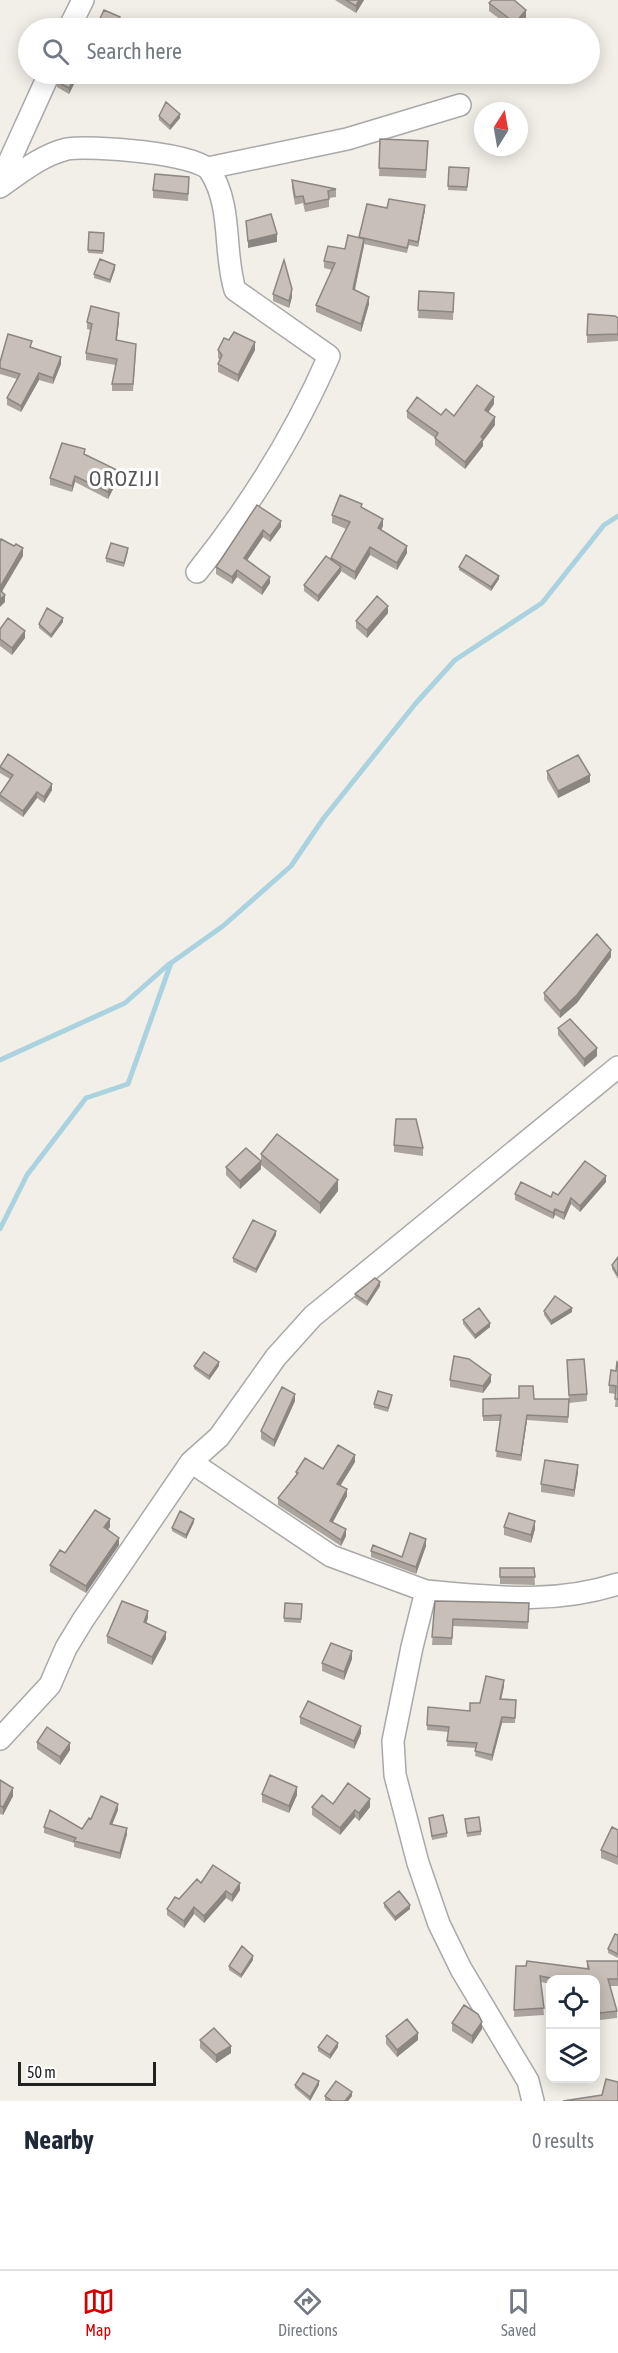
<!DOCTYPE html>
<style>
:root{--surface:#fff;--page:#f2f2f3;--text:#1f2937;--muted:#747a83;--line:#e0e1e3;--accent:#d40000}
body{margin:0;font-family:"Asap Condensed",sans-serif;background:var(--page);color:var(--text)}
.controls{position:absolute;right:18px;bottom:18px;display:grid;overflow:hidden;border-radius:12px;box-shadow:0 3px 15px #0003}
.controls button{width:54px;height:54px;display:grid;place-items:center;padding:0;border:0;border-bottom:2px solid var(--line);background:var(--surface);color:var(--text);font:30px sans-serif}
.compass{position:absolute;left:474px;top:102px;width:54px;height:54px;border-radius:50%;background:var(--surface);box-shadow:0 3px 15px #0003;rotate:11deg}
.scale{position:absolute;left:18px;bottom:15px;width:138px;box-sizing:border-box;padding-left:6px;border:3px solid #222;border-top:0;font-size:16px;line-height:21px;white-space:nowrap;color:#222;-webkit-text-stroke:4px #fff;paint-order:stroke}
.list{margin:0;padding:0;list-style:none}
h2{display:flex;justify-content:space-between;align-items:center;height:78px;margin:0;padding:0 24px;font-size:26px}
h2 small{font-size:20px;font-weight:400;color:var(--muted)}
.icon{flex:none;width:33px;height:33px;fill:none;stroke:currentColor;stroke-width:2;stroke-linecap:round;stroke-linejoin:round}
.map{position:relative;flex:none;width:618px;height:2101px;overflow:hidden}
.search{position:absolute;background:var(--surface);box-shadow:0 3px 15px #0003;left:18px;right:18px;top:18px;height:66px;display:flex;align-items:center;gap:15px;box-sizing:border-box;padding:0 21px;border-radius:33px;color:var(--muted);font-size:22px}
.sheet{height:168px;background:var(--surface)}
nav{display:flex;justify-content:space-around;align-items:center;box-sizing:border-box;height:84px;border-top:2px solid var(--line);background:var(--surface);font-size:16px;color:var(--muted)}
nav a{display:grid;justify-items:center;gap:3px}
nav .on{color:var(--accent)}
.map>svg:first-child{display:block}
.lines{fill:none;stroke-linecap:round;stroke-linejoin:round}
.stream{stroke:#aad3df;stroke-width:5}
.minor-casing{stroke:#a9a9a9;stroke-width:24}
.minor{stroke:#fff;stroke-width:21}
.wall{fill:#aba49e}
.shaded-wall{fill:#8b8681}
.building{fill:#c7bfb8;stroke:#8b8681;stroke-width:1.5}
.labels{text-anchor:middle;stroke-width:6;stroke-linejoin:round;paint-order:stroke}
.quarter-label{font-size:21px;letter-spacing:1.5px;fill:#555;stroke:#fff}
</style>
<div class="map">
<svg width="618" height="2101" viewBox="0 0 618 2101">
<rect width="100%" height="100%" fill="#f2efe9"/>
<g class="lines">
<path class="stream" d="M0,1060L125,1003L169,964
M0,1229L27,1175L86,1098L128,1084L171,963L223,926L291,866L323,819L416,703L455,660L542,603L604,525L618,516"/>
<defs>
<path id="minor" d="M69,28L83,0
M208,168L347,139L460,105
M0,182L49,74
M0,187C21,172 42,155 67,149C90,145 198,153 210,171C233,207 223,251 235,290L329,356C295,434 250,506 197,572
M191,1462L331,1556L426,1591L412,1647L393,1741L395,1775L418,1863L439,1924L461,1969L528,2081L533,2101
M426,1591C493,1597 553,1605 618,1584
M0,1739L50,1685L66,1648L83,1620L191,1462L219,1437L276,1357L313,1316L618,1067"/>
</defs>
<use href="#minor" class="minor-casing"/>
<use href="#minor" class="minor"/>
</g>
<path class="wall" d="M335,0H364L356,13Z
M489,3L526,17L517,28H512L489,11Z
M59,74H79L69,94L57,87V82Z
M257,74H276L275,79L257,75Z
M159,116L180,118L170,130L159,120Z
M380,139L428,141L426,178L379,176Z
M449,167L469,168L467,191L448,190Z
M292,180L336,189V197L329,198V207L305,212L303,203L295,205L292,188Z
M189,185L188,201L153,198V190Z
M387,208L425,210L418,247L409,245L407,253L364,244L355,290L369,304L361,332L316,312V305L332,270L324,268V261L345,249L359,237Z
M89,232L104,233L103,254L88,253Z
M115,269L110,283L94,278V274Z
M419,291L454,293L453,320L418,318Z
M273,294L292,297L289,308L273,301Z
M618,318V341L587,343V335Z
M119,320L117,340L136,351L133,391H112V384L116,365L86,360V353L90,330L87,329V322Z
M32,347L61,364L53,384L39,380L21,412L7,405V398L17,379L0,374V362Z
M218,350H255L238,382L218,372V364L220,360L218,358Z
M494,404L488,412L495,425L483,441V446L465,469L435,445V438L407,418V411L454,416Z
M85,454L119,477L108,499L75,482L72,492L50,485V478Z
M257,505L281,527L270,542L263,537L247,560L270,583L262,595L237,577L232,584L216,574V567Z
M362,507L383,526L381,530L407,553L397,570L370,555L355,580L341,571L318,602L304,591V585L331,560V558L346,529L332,523V515Z
M128,552L124,567L106,562V558Z
M459,567L499,579L491,591L459,570Z
M388,613L367,638L356,628V621Z
M63,622L51,638L39,628V624Z
M0,629L25,638L12,655L0,646Z
M0,766L52,790L44,803L37,798L23,817L0,801V794L10,779L0,773Z
M547,771L590,782L558,798L547,779Z
M611,957L577,1003L560,1018L544,1000V993Z
M558,1028L597,1056L584,1067L558,1035Z
M394,1145L423,1148V1156L394,1152Z
M261,1154L338,1191L320,1214L261,1165Z
M226,1167L261,1169L240,1189L226,1175Z
M606,1182L580,1212L571,1204L564,1220L555,1215L553,1219L515,1200V1194L551,1197Z
M276,1235L256,1273L233,1262V1258Z
M618,1257V1279L612,1269V1265Z
M380,1286L367,1306L355,1298V1294Z
M544,1311L572,1312L551,1325L544,1315Z
M463,1320L490,1327L475,1339L463,1324Z
M567,1360L587,1394V1401L569,1403Z
M618,1363V1407H615L616,1394L609,1393V1385L616,1371Z
M194,1366H219L209,1380L194,1369Z
M450,1380L491,1382L483,1393L450,1387Z
M392,1399L388,1412L374,1408V1404Z
M483,1399H569L568,1423L527,1420L521,1461L496,1457L500,1421H483Z
M295,1401L274,1447L261,1439V1431Z
M355,1462L340,1486L347,1496L333,1522L346,1536L341,1546L278,1505V1498L296,1475V1472L323,1469Z
M578,1472L574,1497L541,1492V1484Z
M194,1522L186,1539L172,1531V1528Z
M110,1527L108,1530L119,1545L86,1593L50,1572V1565L65,1553Z
M504,1527L535,1529L531,1543L504,1535Z
M426,1546L416,1574L371,1557V1551L402,1557Z
M500,1568H534L535,1585L500,1584Z
M435,1601L529,1603L528,1629L453,1626L452,1645H432Z
M285,1603L302,1604L301,1623L284,1622Z
M148,1618L146,1623L166,1639L152,1665L107,1643V1636Z
M352,1659L344,1680L322,1671V1663Z
M504,1686L501,1699L516,1700L515,1723H502L492,1761L475,1756L476,1748L447,1746L448,1732L427,1730L428,1707L470,1711Z
M300,1717L361,1733L354,1749L300,1724Z
M37,1742L70,1750L60,1765L37,1749Z
M0,1780L13,1796L3,1815L0,1814Z
M262,1794L297,1795L289,1813L262,1802Z
M333,1804L370,1807L359,1821L355,1817L340,1835L312,1815V1807Z
M118,1810L112,1824L127,1834L120,1859L74,1847V1843L44,1833V1827L82,1829L91,1819Z
M429,1818L447,1833V1837L432,1840Z
M465,1819L481,1831V1835L467,1837Z
M618,1830V1865L601,1858V1850Z
M201,1883L240,1890L232,1902L226,1898L204,1923L194,1914L184,1928L167,1915V1909Z
M384,1903L410,1909L395,1921L384,1907Z
M618,1935V1958L608,1953V1949Z
M253,1960L241,1978L229,1970V1966Z
M587,1961H618V1986H610L617,2011V2018L600,2020L596,2004V1980H550V1984L541,1982L544,2015L514,2017L516,1966L587,1969Z
M452,2023L482,2029L472,2044L452,2031Z
M386,2036L418,2040L397,2057L386,2044Z
M200,2040L231,2053L216,2063L200,2048Z
M318,2047H338L330,2059L318,2051Z
M295,2085H319L310,2101L295,2088Z
M325,2096H352L348,2101H326L325,2100Z"/>
<path class="shaded-wall" d="M359,0H364L356,13V6Z
M526,10V17L517,28H515V23Z
M77,74H79L69,94V88Z
M180,114V118L170,130V126Z
M425,205V210L418,247V242Z
M277,234V242L248,248V241Z
M364,239V246L353,297V289Z
M115,265V269L110,283V280Z
M292,289V297L289,308V301Z
M369,297V304L361,332V324Z
M119,313V320L116,347V340Z
M255,342V350L238,382V375Z
M61,357V364L53,384V378Z
M39,373V380L21,412V406Z
M494,397V404L485,417V410Z
M495,417V425L483,441V446L465,469V462Z
M119,471V477L108,499V492Z
M75,476V482L72,492V486Z
M383,519V526L378,536V528Z
M281,521V527L270,542V536Z
M263,530V537L244,565V558Z
M407,546V553L397,570V563Z
M370,547V555L355,580V572Z
M23,548V556L0,595V587Z
M341,567V572L318,602V596Z
M237,570V577L232,584V577Z
M499,576V579L491,591V587Z
M270,577V583L262,595V588Z
M5,595V602L0,607V599Z
M388,606V613L367,638V630Z
M63,618V622L51,638V635Z
M25,631V638L12,655V648Z
M590,775V782L558,798V791Z
M52,784V790L44,803V797Z
M37,792V798L23,817V811Z
M611,950V957L577,1003L560,1018V1011Z
M597,1048V1056L584,1067V1059Z
M261,1161V1169L240,1189V1181Z
M606,1176V1182L580,1212V1206Z
M338,1180V1191L320,1214V1203Z
M571,1198V1204L564,1220V1213Z
M555,1209V1215L553,1219V1213Z
M276,1231V1235L256,1273V1269Z
M380,1282V1286L367,1306V1302Z
M572,1308V1312L551,1325V1321Z
M490,1323V1327L475,1339V1335Z
M219,1362V1366L209,1380V1376Z
M491,1375V1382L483,1393V1386Z
M295,1394V1401L274,1447V1440Z
M527,1415V1420L521,1461V1455Z
M355,1455V1462L337,1491V1484Z
M578,1465V1472L574,1497V1490Z
M347,1489V1496L330,1527V1521Z
M110,1519V1527L104,1535V1527Z
M194,1519V1522L186,1539V1535Z
M535,1521V1529L531,1543V1535Z
M346,1529V1536L341,1546V1540Z
M119,1538V1545L86,1593V1586Z
M426,1539V1546L416,1574V1567Z
M148,1611V1618L144,1629V1622Z
M166,1632V1639L152,1665V1657Z
M352,1651V1659L344,1680V1672Z
M504,1680V1686L500,1705V1699Z
M502,1717V1723L492,1761V1755Z
M361,1726V1733L354,1749V1741Z
M70,1743V1750L60,1765V1757Z
M297,1787V1795L289,1813V1806Z
M13,1788V1796L3,1815V1807Z
M370,1799V1807L359,1821V1813Z
M118,1804V1810L110,1830V1824Z
M355,1810V1817L340,1835V1828Z
M127,1828V1834L120,1859V1853Z
M240,1883V1890L232,1902V1895Z
M226,1891V1898L204,1923V1916Z
M410,1905V1909L395,1921V1917Z
M194,1907V1914L184,1928V1921Z
M253,1956V1960L241,1978V1975Z
M482,2022V2029L472,2044V2036Z
M418,2033V2040L397,2057V2050Z
M338,2043V2047L330,2059V2055Z
M231,2046V2053L216,2063V2055Z
M319,2081V2085L310,2101V2097Z
M352,2092V2096L348,2101H345Z"/>
<path class="building" d="M346,0H359L356,6Z
M492,0H514L526,10L515,23L489,3Z
M104,10L120,17L115,28H104L97,25Z
M59,74H77L69,88L57,82Z
M166,102L180,114L170,126L159,116Z
M380,139L428,141L426,170L379,168Z
M449,167L469,168L467,187L448,186Z
M155,174L189,177L188,194L153,190Z
M292,180L336,189L328,191L329,199L305,204L303,196L295,197Z
M389,199L425,205L418,242L409,240L407,248L359,237L367,204L387,208Z
M271,214L277,234L248,241L246,221Z
M89,232L104,233L103,251L88,250Z
M348,235L364,239L353,289L369,297L361,324L316,305L335,263L324,261L328,246L345,249Z
M100,259L115,265L110,280L94,274Z
M284,260L292,289L289,301L273,294Z
M419,291L454,293L453,312L418,310Z
M91,306L119,313L116,340L136,344L133,384H112L117,359L86,353L92,324L87,322Z
M588,314L615,316L618,318V334L587,335Z
M234,332L255,342L238,375L218,364L222,355L218,350L224,338L229,340Z
M8,334L32,341L30,347L61,357L53,378L39,373L21,406L7,398L20,374L0,368V362Z
M477,385L494,397L485,410L495,417L481,437L483,439L465,462L435,438L438,433L407,411L417,397L441,415L446,409L454,416Z
M62,443L85,449L84,454L119,471L108,492L75,476L72,486L50,478Z
M340,495L362,504L361,507L383,519L378,528L407,546L397,563L370,547L355,572L331,558L350,522L332,515Z
M257,505L281,521L270,536L263,530L244,558L270,577L262,588L237,570L232,577L216,567Z
M1,539L14,546L16,544L23,548L0,587V541Z
M111,543L128,548L124,563L106,558Z
M466,555L499,576L491,587L459,567Z
M326,556L341,567L318,596L304,585Z
M0,590L5,595L0,599Z
M377,596L388,606L367,630L356,621Z
M47,608L63,618L51,635L39,624Z
M8,618L25,631L12,648L0,639V629Z
M8,754L52,784L44,797L37,792L23,811L0,795V794L13,775L0,767Z
M578,755L590,775L558,791L547,771Z
M597,934L611,950L577,995L560,1011L544,993Z
M570,1019L597,1048L584,1059L558,1028Z
M396,1119H416L423,1148L394,1145Z
M277,1134L338,1180L320,1203L261,1154Z
M246,1148L261,1161L240,1181L226,1167Z
M585,1161L606,1176L580,1206L571,1198L564,1213L555,1209L553,1213L515,1194L521,1182L551,1197L553,1192L558,1195Z
M253,1220L276,1231L256,1269L233,1258Z
M618,1257V1276L612,1265Z
M375,1278L380,1282L367,1302L355,1294Z
M555,1296L572,1308L551,1321L544,1311Z
M479,1308L490,1323L475,1335L463,1320Z
M204,1352L219,1362L209,1376L194,1366Z
M454,1356L469,1359L491,1375L483,1386L450,1380Z
M584,1359L587,1394L569,1395L567,1360Z
M617,1362L618,1363V1399H615L616,1386L609,1385L611,1370L616,1371Z
M519,1386H533L534,1399H569L568,1417L527,1415L521,1455L496,1451L501,1415L483,1416V1399L519,1398Z
M282,1387L295,1394L274,1440L261,1431Z
M378,1391L392,1395L388,1408L374,1404Z
M338,1445L355,1455L337,1484L347,1489L330,1521L346,1529L341,1540L278,1498L298,1473L296,1472L305,1458L323,1469Z
M545,1460L578,1465L574,1490L541,1484Z
M95,1510L110,1519L104,1527L119,1538L86,1586L50,1565L60,1550L65,1553Z
M180,1511L194,1519L186,1535L172,1528Z
M509,1513L535,1521L531,1535L504,1527Z
M410,1533L426,1539L416,1567L371,1551L373,1545L402,1557Z
M500,1568H534L535,1577H500Z
M122,1601L148,1611L144,1622L166,1632L152,1657L107,1636Z
M435,1601L529,1603L528,1622L453,1619L452,1638L432,1637Z
M285,1603L302,1604L301,1619L284,1618Z
M331,1643L352,1651L344,1672L322,1663Z
M486,1676L504,1680L500,1699L516,1700L515,1718L502,1717L492,1755L475,1751L477,1743L447,1741L449,1727L427,1725L428,1707L470,1711V1703H480Z
M308,1701L361,1726L354,1741L300,1717Z
M47,1727L70,1743L60,1757L37,1742Z
M270,1775L297,1787L289,1806L262,1794Z
M0,1780L13,1788L3,1807L0,1806Z
M348,1783L370,1799L359,1813L355,1810L340,1828L312,1807L322,1795L333,1804Z
M101,1796L118,1804L110,1824L127,1828L120,1853L74,1841L76,1838L44,1827L50,1810L82,1829L89,1818L91,1819Z
M443,1815L447,1833L432,1836L429,1818Z
M479,1817L481,1831L467,1833L465,1819Z
M612,1827L618,1830V1857L601,1850Z
M213,1865L240,1883L232,1895L226,1891L204,1916L194,1907L184,1921L167,1909L175,1897L179,1899L197,1879L201,1883Z
M399,1891L410,1905L395,1917L384,1903Z
M615,1934L618,1935V1954L608,1949Z
M242,1946L253,1956L241,1975L229,1966Z
M527,1961L589,1969L587,1961H618V1979H608L617,2011L600,2013L596,1997V1980H560L540,1976L544,2008L514,2010L516,1966H526Z
M464,2005L478,2014L482,2022L472,2036L452,2023Z
M407,2019L418,2033L397,2050L386,2036Z
M214,2028L231,2046L216,2055L200,2040Z
M327,2035L338,2043L330,2055L318,2047Z
M303,2073L319,2081L310,2097L295,2085Z
M606,2079L618,2082V2101H563L602,2095Z
M336,2081L352,2092L345,2101H332L325,2096Z"/>
<g class="labels">
<g class="quarter-label">
<text x="125" y="486">OROZIJI</text>
</g>
</g>
</svg>
<div class="controls">
<button><svg class="icon" aria-label="locate" viewBox="0 0 24 24"><circle cx="12" cy="12" r="6"/><path d="M12 2v4M12 18v4M2 12h4M18 12h4"/></svg></button>
<button><svg class="icon" aria-label="layers" viewBox="0 0 24 24"><path d="M12 4l9 5-9 5-9-5zM3 14l9 5 9-5"/></svg></button>
</div>
<svg class="compass" viewBox="-18 -18 36 36"><path d="M0-13l5 13h-10z" fill="#e53935"/><path d="M0 13l5-13h-10z" fill="#747a83"/></svg>
<div class="scale">50 m</div>
<div class="search"><svg class="icon" aria-label="search" viewBox="0 0 24 24"><circle cx="10" cy="10" r="6"/><path d="M15 15l6 6"/></svg>Search here</div>
</div>
<section class="sheet">
<h2>Nearby<small>0 results</small></h2>
<ul class="list">
</ul>
</section>
<nav>
<a class="on"><svg class="icon" aria-label="map" viewBox="0 0 24 24"><path d="M3 6l6-2 6 2 6-2v14l-6 2-6-2-6 2zM9 4v14M15 6v14"/></svg>Map</a>
<a><svg class="icon" aria-label="directions" viewBox="0 0 24 24"><path d="M12 3l9 9-9 9-9-9zM9 14v-3h6M13 9l2 2-2 2"/></svg>Directions</a>
<a><svg class="icon" aria-label="saved" viewBox="0 0 24 24"><path d="M7 4h10v16l-5-4-5 4z"/></svg>Saved</a>
</nav>
